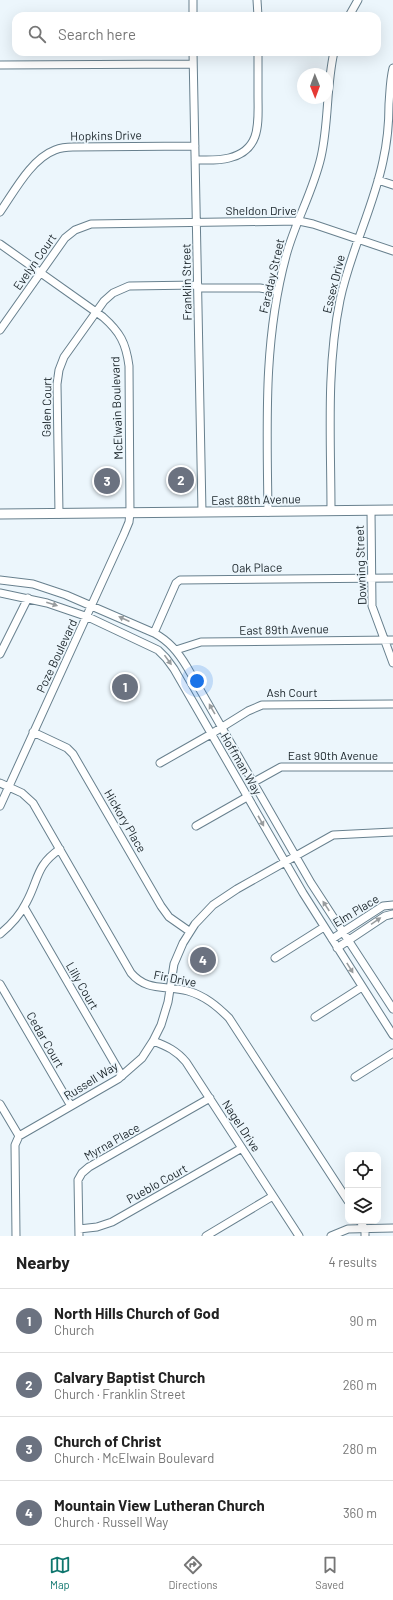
<!DOCTYPE html>
<meta charset="utf-8">
<style>
:root{--surface:#fff;--page:#f6f6f6;--text:#222;--muted:#767676;--line:#e0e0e0;--accent:#0f766e}
body{margin:0;font-family:Barlow,sans-serif;background:var(--page);color:var(--text)}
.controls{position:absolute;right:12px;bottom:12px;display:grid;overflow:hidden;border-radius:8px;box-shadow:0 4px 16px #0002}
.controls button{width:36px;height:36px;display:grid;place-items:center;padding:0;border:0;border-bottom:1px solid var(--line);background:var(--surface);color:var(--text);font:20px sans-serif}
.compass{position:absolute;left:297px;top:68px;width:36px;height:36px;border-radius:50%;background:var(--surface);box-shadow:0 4px 16px #0002;rotate:179deg}
.you{position:absolute;left:197px;top:681px;width:14px;height:14px;margin:-10px;border:3px solid #fff;border-radius:50%;background:#1a73e8;box-shadow:0 0 0 6px #1a73e833}
.badge{display:grid;place-items:center;width:26px;height:26px;border-radius:50%;background:var(--accent);color:#fff;font-size:13px;font-weight:700}
.pin{position:absolute;translate:-50% -50%;border:2px solid #fff;box-shadow:0 1px 4px #0006}
.list{margin:0;padding:0;list-style:none}
h2{display:flex;justify-content:space-between;align-items:center;height:52px;margin:0;padding:0 16px;font-size:17px}
h2 small{font-size:13px;font-weight:400;color:var(--muted)}
.list li{display:grid;grid-template-columns:26px 1fr auto;gap:12px;align-items:center;box-sizing:border-box;height:64px;padding:0 16px;border-top:1px solid var(--line)}
.list b{display:block;font-size:15px;white-space:nowrap}
.list p{margin:0;font-size:13px;white-space:nowrap;color:var(--muted)}
.list em{font-size:13px;font-style:normal;color:var(--muted)}
.icon{flex:none;width:22px;height:22px;fill:none;stroke:currentColor;stroke-width:2;stroke-linecap:round;stroke-linejoin:round}
.map{position:relative;flex:none;width:393px;height:1236px;overflow:hidden}
.search{position:absolute;background:var(--surface);box-shadow:0 4px 16px #0002;left:12px;right:12px;top:12px;height:44px;display:flex;align-items:center;gap:10px;box-sizing:border-box;padding:0 14px;border-radius:12px;color:var(--muted);font-size:15px}
.sheet{height:308px;background:var(--surface)}
nav{display:flex;justify-content:space-around;align-items:center;box-sizing:border-box;height:56px;border-top:1px solid var(--line);background:var(--surface);font-size:11px;color:var(--muted)}
nav a{display:grid;justify-items:center;gap:2px}
nav .on{color:var(--accent)}
.map>svg:first-child{display:block}
.lines{fill:none;stroke-linecap:round;stroke-linejoin:round}
.minor-casing{stroke:#68808e;stroke-width:9}
.major-casing{stroke:#68808e;stroke-width:11}
.minor{stroke:#fff;stroke-width:7}
.major{stroke:#fff;stroke-width:9}
.oneway{fill:#989c9e}
.labels{text-anchor:middle;stroke-width:3.5;stroke-linejoin:round;paint-order:stroke}
.street-label{font-size:12px;fill:#192328;stroke:#ecf6fc}
</style>
<div class="map">
<svg width="393" height="1236" viewBox="0 0 393 1236">
<rect width="100%" height="100%" fill="#ecf6fc"/>
<g class="lines">
<defs>
<path id="minor" d="M193,0V16
M257,0L258,16
M349,16L358,0
M193,52L202,512
M0,65L193,64
M195,160C206,160 218,161 229,158C262,150 258,122 258,95C258,81 258,66 258,52
M378,180L393,185
M0,212C14,192 31,159 55,150C60,148 67,147 73,147L195,146
M0,244L103,317C120,332 126,343 129,366L130,513L129,522L124,534L0,806
M198,288H260L278,291
M0,330L65,238L75,230L91,224L299,221L313,224L393,251
M331,511C331,440 326,369 340,300C350,252 373,209 383,161C387,143 389,123 389,104C390,92 390,80 393,68
M371,511L372,606L393,663
M268,512C267,425 263,341 286,256C295,222 313,192 321,157C329,122 326,87 334,52
M59,514L57,384L59,370L64,357L104,301L113,293L129,286L198,285
M0,580L33,584L66,595L154,633C169,641 178,652 187,667L311,883L393,1009
M0,593L47,603L88,617L158,650L166,658L174,669L303,893L393,1035
M154,633L176,583L180,580L393,578
M176,650L201,642L393,640
M0,654L28,598
M33,732L67,748L73,754L161,906L169,917L189,931
M160,763L211,734L248,711L262,705L393,704
M254,782L281,767H393
M0,783L22,793L33,803L131,973C147,992 166,985 188,991C205,996 217,1006 229,1018L348,1201
M196,826L247,797
M24,907L122,1076
M0,934C11,925 20,915 26,903C39,880 35,866 60,849
M332,939L383,906L393,905
M337,948L385,916L393,914
M275,958L324,927
M0,984L71,1106
M315,1017L362,987
M153,1041C167,1046 177,1051 186,1062L299,1236
M355,1077L393,1053
M0,1104L19,1136
M360,1221L365,1229V1236
M79,1229L97,1227L112,1222L242,1148
M16,1236L15,1145L19,1136L118,1079L142,1058L153,1041L161,1025L168,1002L174,964L183,943L195,924L213,905L237,889L333,835L393,832
M79,1236L78,1180L82,1173L89,1167L210,1098
M206,1236L273,1196
M331,1236L348,1229L393,1228"/>
<path id="major" d="M0,514L393,510"/>
</defs>
<use href="#minor" class="minor-casing"/>
<use href="#major" class="major-casing"/>
<use href="#minor" class="minor"/>
<use href="#major" class="major"/>
</g>
<defs><path id="oneway-solid" d="M-6-.8H1V-3.2L6.5 0L1 3.2V.8H-6Z"/></defs>
<g class="oneway">
<use href="#oneway-solid" transform="translate(52 604) rotate(17)"/>
<use href="#oneway-solid" transform="translate(124 619) rotate(-156)"/>
<use href="#oneway-solid" transform="translate(168 660) rotate(54)"/>
<use href="#oneway-solid" transform="translate(212 709) rotate(-120)"/>
<use href="#oneway-solid" transform="translate(261 821) rotate(61)"/>
<use href="#oneway-solid" transform="translate(326 906) rotate(-123)"/>
<use href="#oneway-solid" transform="translate(376 921) rotate(-34)"/>
<use href="#oneway-solid" transform="translate(350 968) rotate(58)"/>
</g>
<g class="labels">
<g class="street-label">
<text transform="translate(106 136) rotate(-1)" y="4">Hopkins Drive</text>
<text x="261" y="215">Sheldon Drive</text>
<text transform="translate(35 262) rotate(-55)" y="4">Evelyn Court</text>
<text transform="translate(272 276) rotate(-77)" y="4">Faraday Street</text>
<text transform="translate(187 282) rotate(-91)" y="4">Franklin Street</text>
<text transform="translate(334 284) rotate(-76)" y="4">Essex Drive</text>
<text transform="translate(47 407) rotate(-89)" y="4">Galen Court</text>
<text transform="translate(117 408) rotate(-92)" y="4">McElwain Boulevard</text>
<text transform="translate(256 500) rotate(-1)" y="4">East 88th Avenue</text>
<text transform="translate(361 565) rotate(-92)" y="4">Downing Street</text>
<text transform="translate(257 568) rotate(-1)" y="4">Oak Place</text>
<text transform="translate(284 630) rotate(-1)" y="4">East 89th Avenue</text>
<text transform="translate(57 656) rotate(-65)" y="4">Poze Boulevard</text>
<text x="292" y="697">Ash Court</text>
<text x="333" y="760">East 90th Avenue</text>
<text transform="translate(241 764) rotate(60)" y="4">Hoffman Way</text>
<text transform="translate(125 821) rotate(60)" y="4">Hickory Place</text>
<text transform="translate(356 911) rotate(-31)" y="4">Elm Place</text>
<text transform="translate(175 979) rotate(11)" y="4">Fir Drive</text>
<text transform="translate(82 986) rotate(60)" y="4">Lilly Court</text>
<text transform="translate(45 1040) rotate(60)" y="4">Cedar Court</text>
<text transform="translate(91 1081) rotate(-32)" y="4">Russell Way</text>
<text transform="translate(241 1126) rotate(57)" y="4">Nagel Drive</text>
<text transform="translate(112 1142) rotate(-30)" y="4">Myrna Place</text>
<text transform="translate(157 1184) rotate(-29)" y="4">Pueblo Court</text>
</g>
</g>
</svg>
<div class="controls">
<button><svg class="icon" aria-label="locate" viewBox="0 0 24 24"><circle cx="12" cy="12" r="6"/><path d="M12 2v4M12 18v4M2 12h4M18 12h4"/></svg></button>
<button><svg class="icon" aria-label="layers" viewBox="0 0 24 24"><path d="M12 4l9 5-9 5-9-5zM3 14l9 5 9-5"/></svg></button>
</div>
<svg class="compass" viewBox="-18 -18 36 36"><path d="M0-13l5 13h-10z" fill="#e53935"/><path d="M0 13l5-13h-10z" fill="#767676"/></svg>
<div class="you"></div>
<div class="pin badge" style="left:125px;top:687px;background:#6b7280">1</div>
<div class="pin badge" style="left:181px;top:480px;background:#6b7280">2</div>
<div class="pin badge" style="left:107px;top:481px;background:#6b7280">3</div>
<div class="pin badge" style="left:203px;top:960px;background:#6b7280">4</div>
<div class="search"><svg class="icon" aria-label="search" viewBox="0 0 24 24"><circle cx="10" cy="10" r="6"/><path d="M15 15l6 6"/></svg>Search here</div>
</div>
<section class="sheet">
<h2>Nearby<small>4 results</small></h2>
<ul class="list">
<li><span class="badge" style="background:#6b7280">1</span><div><b>North Hills Church of God</b><p>Church</p></div><em>90 m</em></li>
<li><span class="badge" style="background:#6b7280">2</span><div><b>Calvary Baptist Church</b><p>Church · Franklin Street</p></div><em>260 m</em></li>
<li><span class="badge" style="background:#6b7280">3</span><div><b>Church of Christ</b><p>Church · McElwain Boulevard</p></div><em>280 m</em></li>
<li><span class="badge" style="background:#6b7280">4</span><div><b>Mountain View Lutheran Church</b><p>Church · Russell Way</p></div><em>360 m</em></li>
</ul>
</section>
<nav>
<a class="on"><svg class="icon" aria-label="map" viewBox="0 0 24 24"><path d="M3 6l6-2 6 2 6-2v14l-6 2-6-2-6 2zM9 4v14M15 6v14"/></svg>Map</a>
<a><svg class="icon" aria-label="directions" viewBox="0 0 24 24"><path d="M12 3l9 9-9 9-9-9zM9 14v-3h6M13 9l2 2-2 2"/></svg>Directions</a>
<a><svg class="icon" aria-label="saved" viewBox="0 0 24 24"><path d="M7 4h10v16l-5-4-5 4z"/></svg>Saved</a>
</nav>
